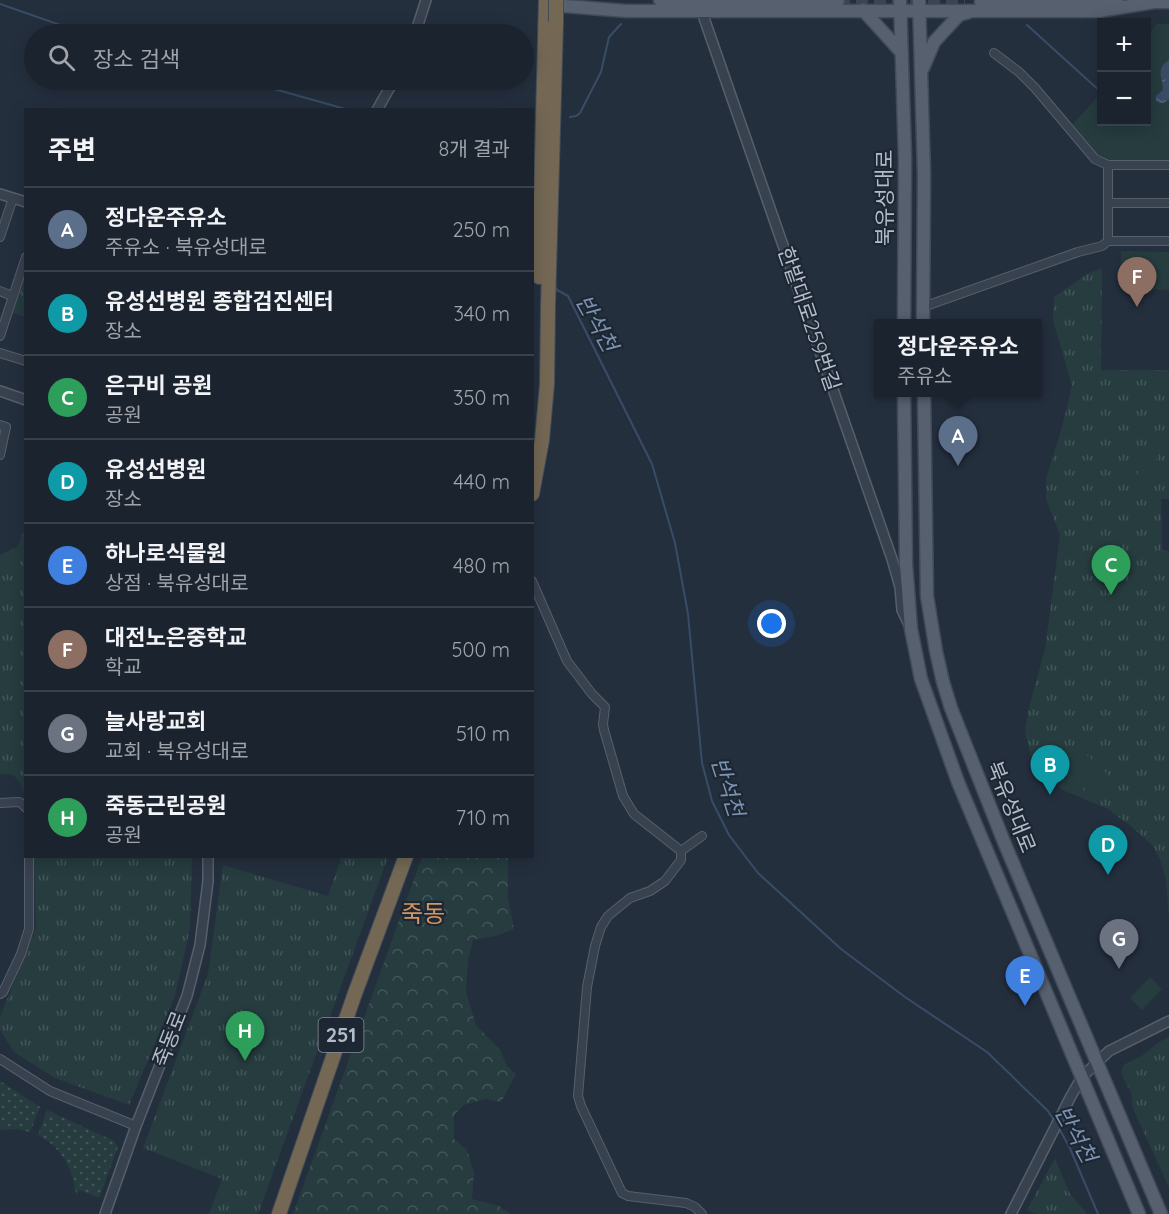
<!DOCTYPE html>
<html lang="ko">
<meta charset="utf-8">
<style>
:root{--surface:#1b232e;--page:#282f3a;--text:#f1f3f6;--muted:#a0a4aa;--line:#39404a;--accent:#d93025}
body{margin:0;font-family:Quicksand,"Noto Sans KR",sans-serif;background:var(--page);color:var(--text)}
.controls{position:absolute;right:18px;top:18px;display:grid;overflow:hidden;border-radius:0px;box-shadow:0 3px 15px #0003}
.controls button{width:54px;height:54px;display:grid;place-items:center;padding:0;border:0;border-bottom:2px solid var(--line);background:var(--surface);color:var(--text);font:30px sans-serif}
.you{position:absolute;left:772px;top:624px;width:21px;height:21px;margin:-15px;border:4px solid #fff;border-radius:50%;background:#1a73e8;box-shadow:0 0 0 9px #1a73e833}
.badge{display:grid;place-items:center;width:39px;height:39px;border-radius:50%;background:var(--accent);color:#fff;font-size:20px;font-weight:700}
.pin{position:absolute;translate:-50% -50px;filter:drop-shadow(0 2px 3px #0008)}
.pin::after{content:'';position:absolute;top:32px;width:21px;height:18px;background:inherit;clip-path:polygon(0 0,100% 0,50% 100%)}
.popup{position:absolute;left:874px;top:319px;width:168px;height:78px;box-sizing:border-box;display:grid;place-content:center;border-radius:0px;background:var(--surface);filter:drop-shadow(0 2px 4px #0005);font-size:20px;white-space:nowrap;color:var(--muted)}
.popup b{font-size:22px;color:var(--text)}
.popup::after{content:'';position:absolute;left:50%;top:100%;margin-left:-12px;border:12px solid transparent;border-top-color:var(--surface)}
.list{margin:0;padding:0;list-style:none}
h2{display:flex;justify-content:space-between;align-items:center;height:78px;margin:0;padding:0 24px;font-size:26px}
h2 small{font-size:20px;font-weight:400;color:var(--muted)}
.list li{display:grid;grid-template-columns:39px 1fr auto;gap:18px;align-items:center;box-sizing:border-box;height:84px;padding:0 24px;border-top:2px solid var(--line)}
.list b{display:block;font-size:22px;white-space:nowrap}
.list p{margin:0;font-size:20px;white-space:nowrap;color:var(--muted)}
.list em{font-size:20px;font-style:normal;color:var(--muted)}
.icon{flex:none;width:33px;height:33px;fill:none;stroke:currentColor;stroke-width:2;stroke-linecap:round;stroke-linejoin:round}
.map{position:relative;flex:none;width:1169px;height:1214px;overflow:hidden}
.search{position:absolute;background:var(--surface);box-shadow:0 3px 15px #0003;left:24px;top:24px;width:510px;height:66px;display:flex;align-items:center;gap:15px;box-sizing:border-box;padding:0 21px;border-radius:33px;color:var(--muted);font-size:22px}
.panel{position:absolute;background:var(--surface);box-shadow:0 3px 15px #0003;left:24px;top:108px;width:510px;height:750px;border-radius:0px}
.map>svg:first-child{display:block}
.grass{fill:url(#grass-dots)}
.forest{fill:url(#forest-crowns)}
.park{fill:url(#park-tufts)}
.garden{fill:#263c3f}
.water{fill:url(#water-ripples)}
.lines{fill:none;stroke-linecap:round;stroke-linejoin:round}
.stream{stroke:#394c67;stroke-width:2}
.primary-tunnel{stroke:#3a4453;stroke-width:12;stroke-dasharray:12 6;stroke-linecap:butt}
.minor-casing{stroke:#565f6c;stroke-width:10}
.tertiary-casing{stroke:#565f6c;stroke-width:12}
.primary-casing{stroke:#414a57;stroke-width:15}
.motorway-casing{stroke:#434c59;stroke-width:16}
.minor{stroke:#38414e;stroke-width:8}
.tertiary{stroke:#38414e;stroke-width:9}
.primary{stroke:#56606e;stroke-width:12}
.motorway{stroke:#746855;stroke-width:14}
.motorway-bridge-casing{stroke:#434c59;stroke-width:16;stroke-linecap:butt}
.motorway-bridge{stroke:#746855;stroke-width:14}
.labels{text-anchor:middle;stroke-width:4.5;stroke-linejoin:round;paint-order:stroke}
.shield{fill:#1d2633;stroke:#878f9c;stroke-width:1.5}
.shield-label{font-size:20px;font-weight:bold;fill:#b4bcc9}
.street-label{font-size:21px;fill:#b4bcc9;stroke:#1d2633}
.water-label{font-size:22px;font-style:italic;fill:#7c92b1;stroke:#1d2633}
.quarter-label{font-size:24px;fill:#d59563;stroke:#1d2633}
</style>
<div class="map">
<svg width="1169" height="1214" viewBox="0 0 1169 1214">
<defs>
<pattern id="grass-dots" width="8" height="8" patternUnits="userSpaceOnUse" patternTransform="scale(1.5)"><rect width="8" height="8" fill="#263c3f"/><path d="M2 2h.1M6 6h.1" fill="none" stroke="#435659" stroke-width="1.8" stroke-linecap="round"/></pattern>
<pattern id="forest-crowns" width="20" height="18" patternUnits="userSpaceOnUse" patternTransform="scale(1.5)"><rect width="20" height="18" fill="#263c3f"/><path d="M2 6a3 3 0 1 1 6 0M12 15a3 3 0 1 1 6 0" fill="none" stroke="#435659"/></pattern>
<pattern id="park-tufts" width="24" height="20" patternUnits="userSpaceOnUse" patternTransform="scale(1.5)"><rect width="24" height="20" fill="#263c3f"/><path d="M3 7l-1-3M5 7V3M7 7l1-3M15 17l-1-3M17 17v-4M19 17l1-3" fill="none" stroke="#435659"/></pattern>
<pattern id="water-ripples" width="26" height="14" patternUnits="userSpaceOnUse" patternTransform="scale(1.5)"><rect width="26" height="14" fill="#394c67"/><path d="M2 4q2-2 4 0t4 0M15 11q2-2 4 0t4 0" fill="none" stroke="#53647b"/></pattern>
</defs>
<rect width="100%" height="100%" fill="#242f3e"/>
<path class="grass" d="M0,1081L40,1107L30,1132L18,1129L0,1130Z
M47,1110L114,1141L118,1147L99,1198L79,1190L77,1195C74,1188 74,1182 72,1176C66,1157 55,1144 38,1135Z"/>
<path class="forest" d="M422,857H508V898L514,929L496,936L473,940L468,960L466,992L476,1025L500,1050L507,1066L516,1074L501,1102L485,1099L464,1105L454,1115V1139L467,1150L474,1173L472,1199L499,1206L510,1214H293Z"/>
<path class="park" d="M1102,268L1101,370H1169V499H1161L1162,550L1169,551V918L1166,880L1161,862L1153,846L1132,827L1108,809L1063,790L1032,762L1025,731L1028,711L1045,649L1060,535L1046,499V479L1062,427L1072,386L1053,320L1054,297L1087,274Z
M24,279L25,280V317L13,313Z
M25,528V794C19,781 17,772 0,774V555L17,547Z
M342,856L388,857L258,1214H209L222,1179L143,1148L208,974L223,865L328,896Z
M34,857H192L190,928L175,996L129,1105L55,1078L14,1052L0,1030V1017L36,928Z
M1169,1037V1187L1133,1109L1131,1093L1121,1074L1123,1066L1127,1063L1143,1055L1159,1042Z
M1055,1158L1070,1194L1087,1214H1035L1027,1210Z"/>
<path class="garden" d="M1156,24H1169V162L1112,163L1094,155L1082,142L1072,125L1101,93L1102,122H1146L1147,39Z
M1121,251L1169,252V290L1120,289Z
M1142,449L1158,452L1152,480L1137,478Z
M1075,744L1118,784L1103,800L1094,798L1057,763Z
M1150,977L1162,989L1142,1010L1130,998Z"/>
<path class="water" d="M1169,60V99C1165,103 1162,105 1156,101V96L1163,90C1163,77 1155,69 1169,60Z"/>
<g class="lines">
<path class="stream" d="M0,4L86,34
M1027,25L1102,93
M242,80L349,110
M570,117L576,116L580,113L601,72L609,37L621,24
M555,286L557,290L568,296L652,464L675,543L688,614L702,763L712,801L729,835L758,873L841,949L905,997L987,1052L1048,1111L1055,1122
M1058,1127L1069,1146L1098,1214"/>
<path class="primary-tunnel" d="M838,1L965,2"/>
<defs>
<path id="minor" d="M994,53L1019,72L1035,88L1095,159L1108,165H1169
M1108,165V241H1169
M1108,203H1169
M0,237L13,198
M0,291L12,296
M923,307L1078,252L1102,246L1108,241
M0,336L26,257
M0,353L26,361
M0,425L6,427L0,455
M532,581L567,661L592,694L605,707L603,724L604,730L623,796L634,814L681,851V860L665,881L650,891L630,898L608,916L601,927L595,946L587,987L578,1096L581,1106L622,1193L628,1196L686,1203L695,1207L702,1214
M0,803L19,802L21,803L26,808
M681,851L702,836
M0,994L3,992L21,954L29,929V856
M0,1059L50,1091L136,1126"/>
<path id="tertiary" d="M706,10L704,18L892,559L900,587L902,610L909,625
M415,34L426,0
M377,110L394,80
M0,194L26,202
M0,391L26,400
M105,1214L136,1126L187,996L200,945L208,881V856
M1011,1214L1071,1096L1082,1077L1109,1051L1169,1021"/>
<path id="primary" d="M551,0L565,6L626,11H1099L1154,2
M660,0L838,1
M900,0L905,158L904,324
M919,0L924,174L923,324
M981,2H1117
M1146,2H1169
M863,10L902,53
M923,68L934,42L959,15L969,12
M904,392L906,564L911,629L921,679L958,782L1139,1214
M924,392L927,596L936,651L943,682L951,708L1004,842L1161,1214"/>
<path id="motorway" d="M539,277L546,0
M532,494L542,440L547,384L548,305L556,22
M279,1214L354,996L406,856"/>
</defs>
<use href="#minor" class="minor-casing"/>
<use href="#tertiary" class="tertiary-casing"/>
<use href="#primary" class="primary-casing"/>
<use href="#motorway" class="motorway-casing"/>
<use href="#minor" class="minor"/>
<use href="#tertiary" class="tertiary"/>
<use href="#primary" class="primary"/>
<use href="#motorway" class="motorway"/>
<defs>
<path id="motorway-bridge" d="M556,22V0"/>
</defs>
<use href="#motorway-bridge" class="motorway-bridge-casing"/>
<use href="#motorway-bridge" class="motorway-bridge"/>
</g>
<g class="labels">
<rect class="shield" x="318.5" y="1018" width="45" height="34" rx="4.5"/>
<g class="shield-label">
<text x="341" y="1042">251</text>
</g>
<g class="street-label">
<text transform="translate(885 198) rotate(-90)" y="7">북유성대로</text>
<text transform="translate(809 319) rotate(71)" y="7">한밭대로259번길</text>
<text transform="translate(1011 807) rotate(68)" y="7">북유성대로</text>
<text transform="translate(170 1039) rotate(-69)" y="7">죽동로</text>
</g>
<g class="water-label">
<text transform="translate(597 323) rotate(61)" y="8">반석천</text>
<text transform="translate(728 787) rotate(72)" y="8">반석천</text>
<text transform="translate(1076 1134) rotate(61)" y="8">반석천</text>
</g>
<g class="quarter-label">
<text x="423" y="922">죽동</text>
</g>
</g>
</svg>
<div class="controls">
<button>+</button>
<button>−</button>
</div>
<div class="you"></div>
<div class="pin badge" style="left:958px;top:466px;background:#5c6f8a">A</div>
<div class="popup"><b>정다운주유소</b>주유소</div>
<div class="pin badge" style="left:1050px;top:795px;background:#0f9aa8">B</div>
<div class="pin badge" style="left:1111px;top:595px;background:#2e9e5b">C</div>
<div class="pin badge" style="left:1108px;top:875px;background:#0f9aa8">D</div>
<div class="pin badge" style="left:1025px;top:1006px;background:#3f7fe0">E</div>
<div class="pin badge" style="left:1137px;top:307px;background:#8d6e63">F</div>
<div class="pin badge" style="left:1119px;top:969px;background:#6b7280">G</div>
<div class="pin badge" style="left:245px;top:1061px;background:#2e9e5b">H</div>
<div class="search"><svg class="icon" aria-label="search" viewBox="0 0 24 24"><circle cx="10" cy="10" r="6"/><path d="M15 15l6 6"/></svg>장소 검색</div>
<section class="panel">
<h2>주변<small>8개 결과</small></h2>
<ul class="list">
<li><span class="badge" style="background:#5c6f8a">A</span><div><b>정다운주유소</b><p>주유소 · 북유성대로</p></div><em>250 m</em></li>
<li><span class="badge" style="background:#0f9aa8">B</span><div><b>유성선병원 종합검진센터</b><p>장소</p></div><em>340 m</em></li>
<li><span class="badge" style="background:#2e9e5b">C</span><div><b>은구비 공원</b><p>공원</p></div><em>350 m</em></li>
<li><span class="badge" style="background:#0f9aa8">D</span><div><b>유성선병원</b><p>장소</p></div><em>440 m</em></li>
<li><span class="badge" style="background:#3f7fe0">E</span><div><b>하나로식물원</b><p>상점 · 북유성대로</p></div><em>480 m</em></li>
<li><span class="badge" style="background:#8d6e63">F</span><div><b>대전노은중학교</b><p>학교</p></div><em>500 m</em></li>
<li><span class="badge" style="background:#6b7280">G</span><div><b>늘사랑교회</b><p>교회 · 북유성대로</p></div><em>510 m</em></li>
<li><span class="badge" style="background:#2e9e5b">H</span><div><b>죽동근린공원</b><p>공원</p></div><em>710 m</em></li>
</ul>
</section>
</div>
